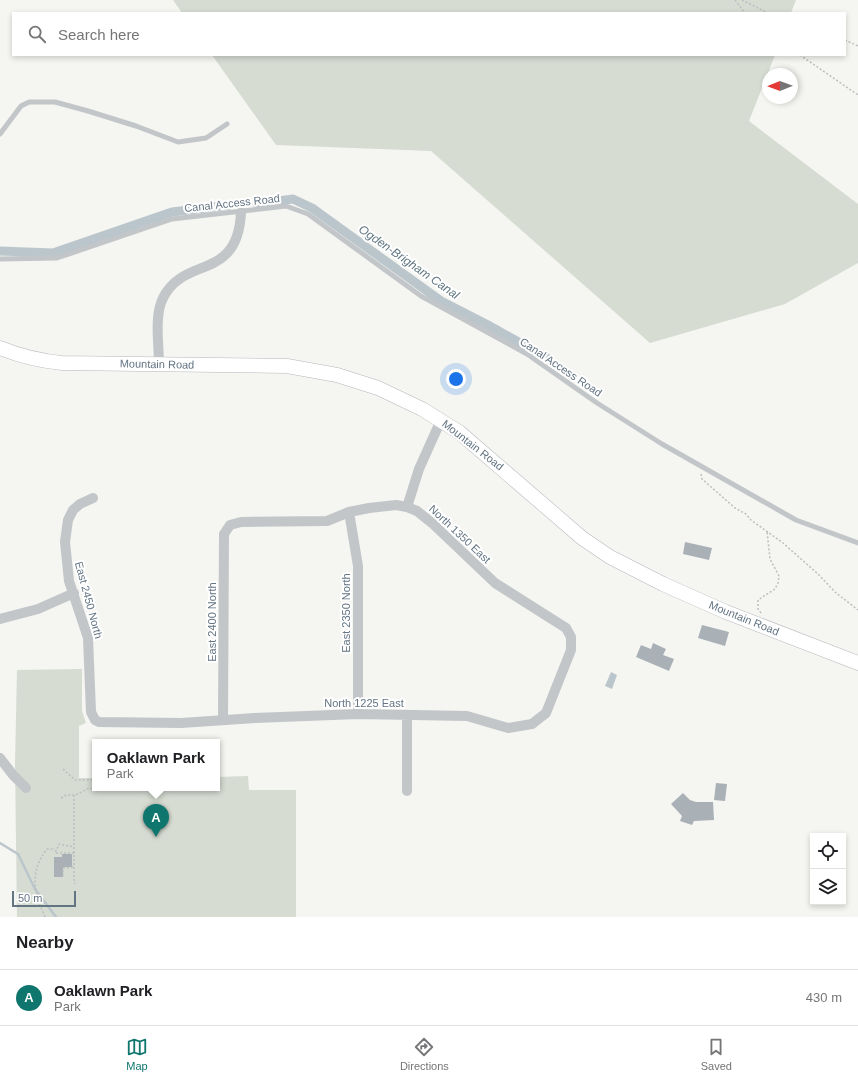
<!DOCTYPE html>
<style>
:root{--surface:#fff;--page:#f2f2f2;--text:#202124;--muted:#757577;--line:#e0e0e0;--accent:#0f766e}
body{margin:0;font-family:Helvetica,sans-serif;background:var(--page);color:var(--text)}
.controls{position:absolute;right:12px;bottom:12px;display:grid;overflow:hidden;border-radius:0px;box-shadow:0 2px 6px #0003}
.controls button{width:36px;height:36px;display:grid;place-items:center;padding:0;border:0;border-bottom:1px solid var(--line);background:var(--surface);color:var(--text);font:20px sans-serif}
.compass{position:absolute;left:762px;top:68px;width:36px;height:36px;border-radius:50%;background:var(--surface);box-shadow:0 2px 6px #0003;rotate:269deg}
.scale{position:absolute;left:12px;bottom:10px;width:64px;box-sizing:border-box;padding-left:4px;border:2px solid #637483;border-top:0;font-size:11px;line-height:14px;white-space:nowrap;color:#637483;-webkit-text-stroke:3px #fff;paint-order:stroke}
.you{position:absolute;left:456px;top:379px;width:14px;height:14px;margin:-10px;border:3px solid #fff;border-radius:50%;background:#1a73e8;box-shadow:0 0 0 6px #1a73e833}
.badge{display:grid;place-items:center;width:26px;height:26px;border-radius:50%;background:var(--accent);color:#fff;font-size:13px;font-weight:700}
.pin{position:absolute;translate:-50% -33px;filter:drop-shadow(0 1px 2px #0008)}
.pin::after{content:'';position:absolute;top:21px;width:14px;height:12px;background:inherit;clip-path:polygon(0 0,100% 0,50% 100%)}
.popup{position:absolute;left:92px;top:739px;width:128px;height:52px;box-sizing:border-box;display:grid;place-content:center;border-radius:0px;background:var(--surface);filter:drop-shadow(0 1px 3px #0005);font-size:13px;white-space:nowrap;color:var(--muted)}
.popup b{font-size:15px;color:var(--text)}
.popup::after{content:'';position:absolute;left:50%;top:100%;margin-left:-8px;border:8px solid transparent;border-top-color:var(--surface)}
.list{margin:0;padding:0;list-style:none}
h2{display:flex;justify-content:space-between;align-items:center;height:52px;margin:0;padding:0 16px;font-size:17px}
h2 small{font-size:13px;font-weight:400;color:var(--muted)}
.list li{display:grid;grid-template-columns:26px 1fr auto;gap:12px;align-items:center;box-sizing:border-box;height:56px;padding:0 16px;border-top:1px solid var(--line)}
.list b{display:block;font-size:15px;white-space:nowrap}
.list p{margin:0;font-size:13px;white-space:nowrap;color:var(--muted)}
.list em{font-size:13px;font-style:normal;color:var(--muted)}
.icon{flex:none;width:22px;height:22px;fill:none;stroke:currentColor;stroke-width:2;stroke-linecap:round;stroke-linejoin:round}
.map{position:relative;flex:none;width:858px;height:917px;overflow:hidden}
.search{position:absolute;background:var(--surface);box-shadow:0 2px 6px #0003;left:12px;right:12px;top:12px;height:44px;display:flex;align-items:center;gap:10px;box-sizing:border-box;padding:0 14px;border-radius:0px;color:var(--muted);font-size:15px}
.sheet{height:108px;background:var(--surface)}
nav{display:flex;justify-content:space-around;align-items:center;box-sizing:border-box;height:56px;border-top:1px solid var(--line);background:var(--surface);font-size:11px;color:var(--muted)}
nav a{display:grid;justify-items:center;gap:2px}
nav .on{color:var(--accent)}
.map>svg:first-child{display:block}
.green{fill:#d6dcd2}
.water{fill:#bbc6cc}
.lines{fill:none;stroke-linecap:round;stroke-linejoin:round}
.stream{stroke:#bbc6cc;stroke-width:2.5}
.canal{stroke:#bbc6cc;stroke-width:9}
.building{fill:#a9b1b7}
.secondary-casing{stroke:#b4b9be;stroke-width:15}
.path{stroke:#bcbec0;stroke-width:1.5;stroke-dasharray:2 2;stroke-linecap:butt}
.lane{stroke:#c2c6c9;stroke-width:5}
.street{stroke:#c2c6c9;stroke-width:10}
.secondary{stroke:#fff;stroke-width:14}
.labels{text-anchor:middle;stroke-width:4;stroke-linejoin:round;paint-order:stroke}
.street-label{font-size:11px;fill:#637483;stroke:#fff}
.water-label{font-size:12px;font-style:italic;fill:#5f7680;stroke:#fff}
</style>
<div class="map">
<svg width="858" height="917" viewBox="0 0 858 917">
<rect width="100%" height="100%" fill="#f5f5f1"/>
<path class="green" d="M173,0H796L791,13H182Z
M212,55H775L749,121L858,204V263L785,304L650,343L431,151L276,145Z
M82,669V711L86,723L79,726V778H95V788H217V777L248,776L249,790H296V917H17L15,764L17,670Z"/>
<path class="water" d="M611,672L617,675L612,689L605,686Z"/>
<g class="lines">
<path class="stream" d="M0,843L18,854L35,889L56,917"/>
<path class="canal" d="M257,204L293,199L312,208L441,301L488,325L547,358
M0,251L53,253L172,212L230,205"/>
</g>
<path class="building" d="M685,542L712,548L709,560L683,554Z
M702,625L729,632L725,646L698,638Z
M653,643L666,649L663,655L674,659L669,671L636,657L641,645L651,649Z
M716,783L727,784L725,801L714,800Z
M683,793L690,800L696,802H713L714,820L694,821L692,825L680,821L682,816L671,804Z
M62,854H72V867H63V877H54V857H62Z"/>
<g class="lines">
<defs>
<path id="secondary" d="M0,348C20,356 40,361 62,363L287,366L337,375L378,388L422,409L459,432L582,538L610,557L663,584L726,612L858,663"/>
</defs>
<use href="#secondary" class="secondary-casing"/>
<path class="path" d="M735,0L745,13
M742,0L768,13
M845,40L858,46
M800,55L858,95
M701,474L702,479L735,508L746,514L751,520L783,543L818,574L835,592L858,610
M761,613L758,609V600L775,589L778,583L779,576L770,559L767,531
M63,769L75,780H95
M74,795V879L75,884
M61,798L66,795H76L87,789L111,788
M74,853H55L59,844L74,847
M63,876V868L74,867
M45,917C34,892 29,872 47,849H55"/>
<path class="lane" d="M0,134L21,106L29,102H55L88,111L136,126L178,142L206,138L227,124
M0,259L57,258L172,219L286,206L308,214L421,296L527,354L597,403L662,444L796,520L858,543"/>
<path class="street" d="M159,364C159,344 154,316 163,298C184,255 238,282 241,212
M93,498L80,504L73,510L68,520L65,542L69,581L88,638L91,712L95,720L99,722L181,723L255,718L358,714L467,716L508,728L532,724L546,713L571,650V637L566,628L495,583L432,523L417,511L407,507L396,505L369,508L349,512L327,521L241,522L230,525L224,534L223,720
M407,507L419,469L441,420
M349,512L358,566V714
M0,619L38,609L74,593
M407,715V791
M0,758L13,775L26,788"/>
<use href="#secondary" class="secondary"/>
</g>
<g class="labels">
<g class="street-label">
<text transform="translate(232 203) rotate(-6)" y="4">Canal Access Road</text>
<text transform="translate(157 364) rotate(1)" y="4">Mountain Road</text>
<text transform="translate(561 367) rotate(34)" y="4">Canal Access Road</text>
<text transform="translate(473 445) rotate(38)" y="4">Mountain Road</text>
<text transform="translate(460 534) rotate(43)" y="4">North 1350 East</text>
<text transform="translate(89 600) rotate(75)" y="4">East 2450 North</text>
<text transform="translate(346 613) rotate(-90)" y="4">East 2350 North</text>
<text transform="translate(744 618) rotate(22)" y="4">Mountain Road</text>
<text transform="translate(212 622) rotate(-90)" y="4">East 2400 North</text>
<text x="364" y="707">North 1225 East</text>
</g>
<g class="water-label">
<text transform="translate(409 262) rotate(35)" y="4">Ogden-Brigham Canal</text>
</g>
</g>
</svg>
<div class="controls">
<button><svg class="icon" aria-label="locate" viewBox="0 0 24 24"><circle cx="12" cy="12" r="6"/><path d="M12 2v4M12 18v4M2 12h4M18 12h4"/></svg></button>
<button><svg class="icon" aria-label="layers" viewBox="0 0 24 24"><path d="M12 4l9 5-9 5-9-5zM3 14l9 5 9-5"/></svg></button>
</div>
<svg class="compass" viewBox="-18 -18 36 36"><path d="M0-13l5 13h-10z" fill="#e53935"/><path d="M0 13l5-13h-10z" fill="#757577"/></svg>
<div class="scale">50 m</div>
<div class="you"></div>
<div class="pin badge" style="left:156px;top:837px">A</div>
<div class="popup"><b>Oaklawn Park</b>Park</div>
<div class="search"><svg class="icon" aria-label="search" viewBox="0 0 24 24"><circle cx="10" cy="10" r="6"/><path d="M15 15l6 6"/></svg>Search here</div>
</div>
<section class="sheet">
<h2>Nearby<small></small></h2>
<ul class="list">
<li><span class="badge">A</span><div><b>Oaklawn Park</b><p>Park</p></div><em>430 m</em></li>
</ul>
</section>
<nav>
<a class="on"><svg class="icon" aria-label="map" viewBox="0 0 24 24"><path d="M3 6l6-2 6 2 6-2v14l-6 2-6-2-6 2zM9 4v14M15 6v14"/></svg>Map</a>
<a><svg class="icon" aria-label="directions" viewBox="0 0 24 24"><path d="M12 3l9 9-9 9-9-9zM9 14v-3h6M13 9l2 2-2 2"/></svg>Directions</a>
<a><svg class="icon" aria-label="saved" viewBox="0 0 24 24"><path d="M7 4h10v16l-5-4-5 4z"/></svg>Saved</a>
</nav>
